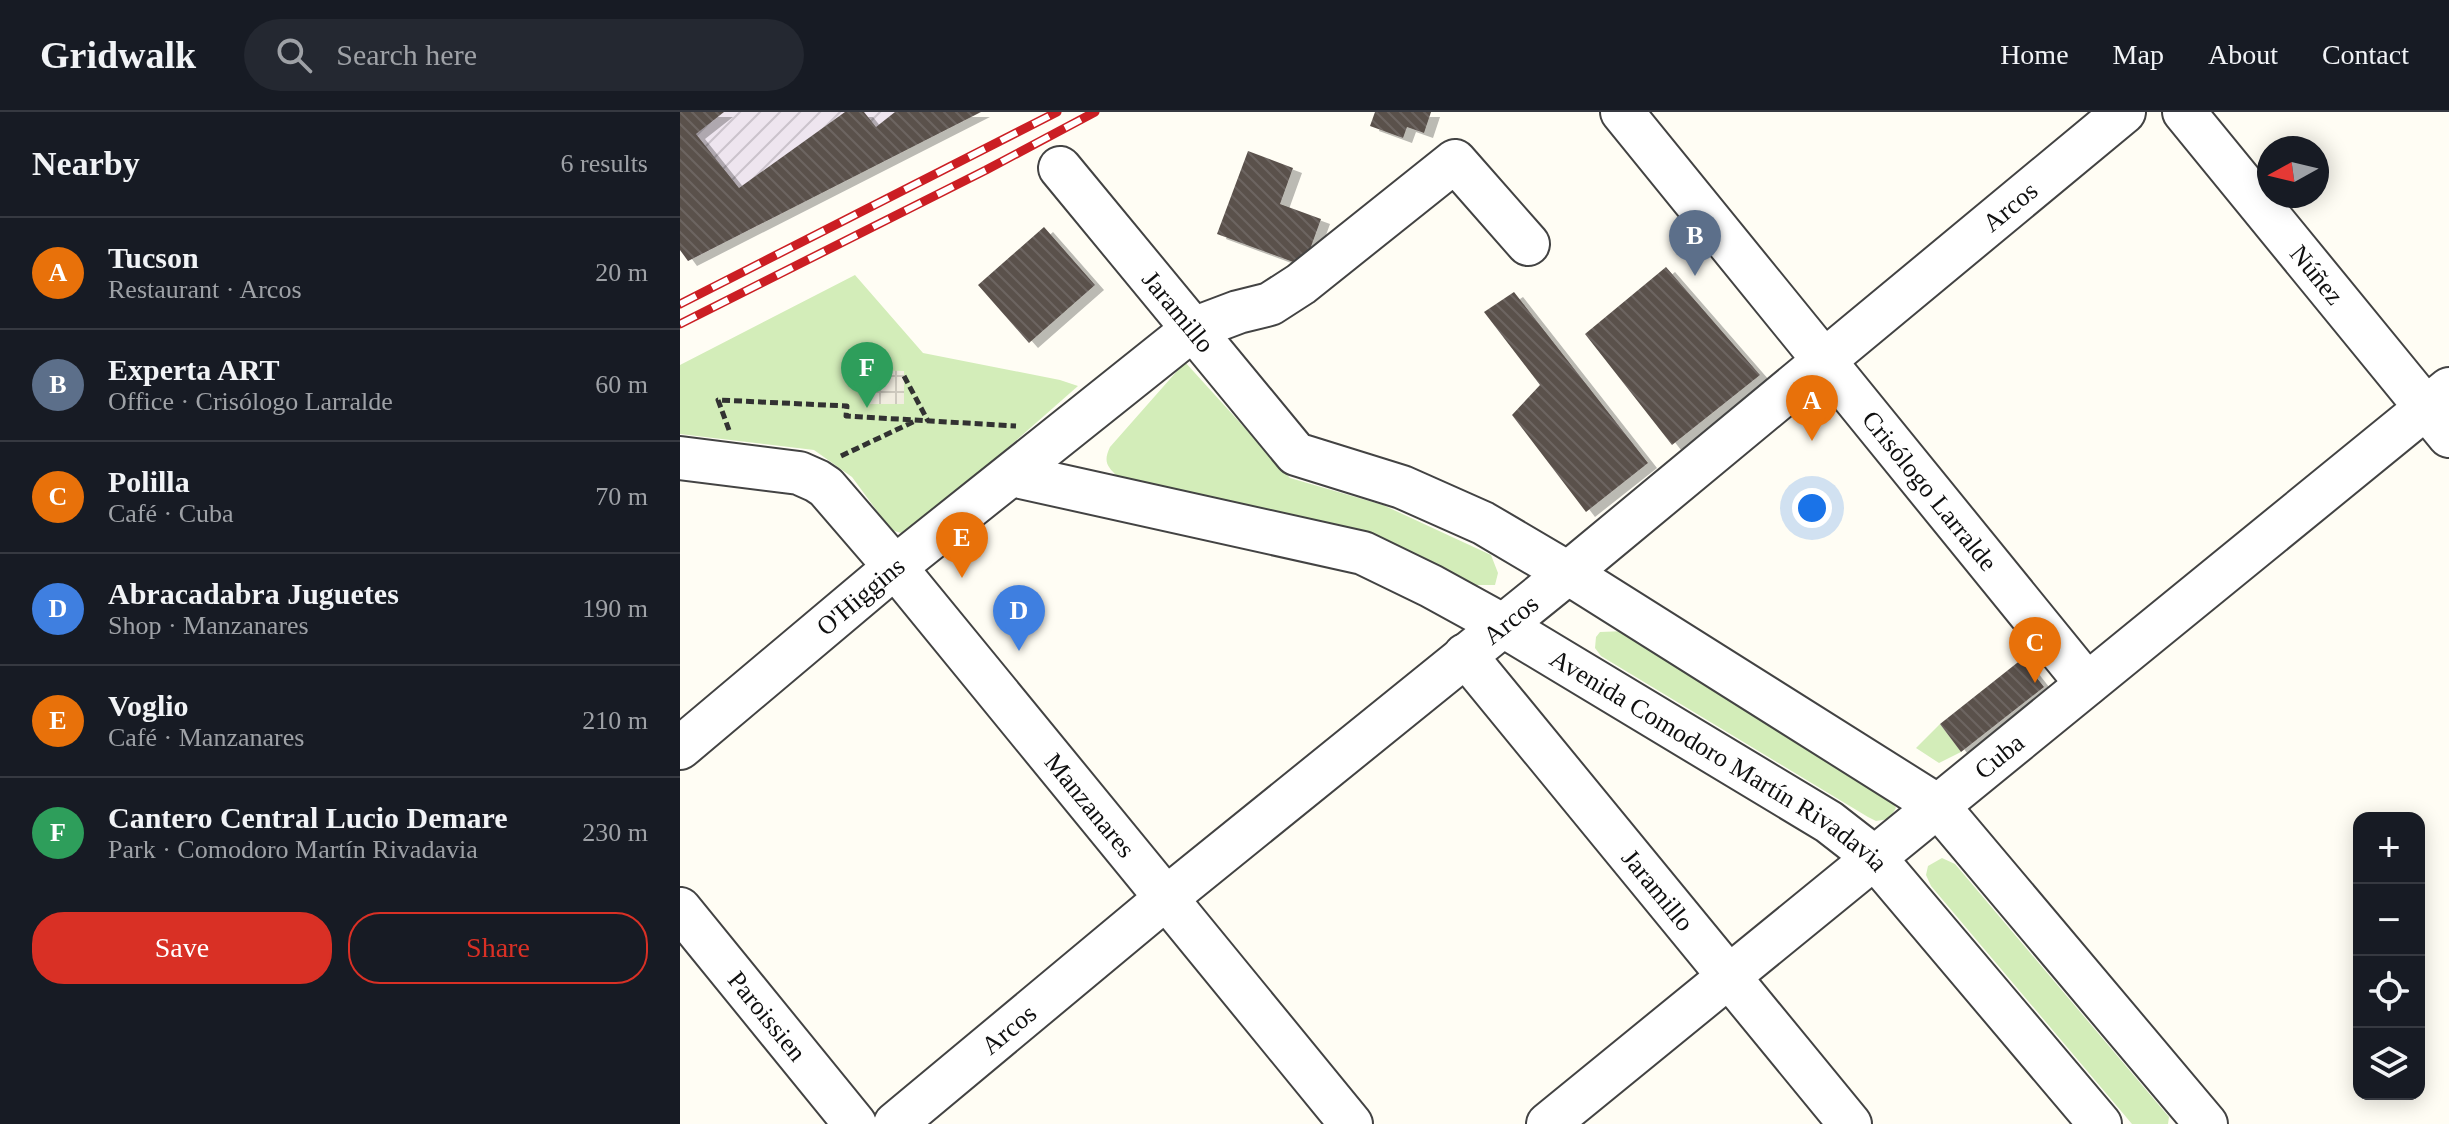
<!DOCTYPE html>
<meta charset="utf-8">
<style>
:root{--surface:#171b24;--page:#242831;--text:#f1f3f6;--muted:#9ea1a6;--line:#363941;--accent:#d93025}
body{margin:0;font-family:"Times New Roman",serif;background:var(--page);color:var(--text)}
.controls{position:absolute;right:24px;bottom:24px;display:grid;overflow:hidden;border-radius:16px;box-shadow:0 4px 20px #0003}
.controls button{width:72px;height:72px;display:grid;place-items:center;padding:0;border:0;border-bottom:2px solid var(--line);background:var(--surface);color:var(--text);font:40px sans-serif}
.compass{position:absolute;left:1577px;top:24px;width:72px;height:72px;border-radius:50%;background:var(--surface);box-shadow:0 4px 20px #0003;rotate:262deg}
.you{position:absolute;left:1132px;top:396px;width:28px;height:28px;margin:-20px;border:6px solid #fff;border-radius:50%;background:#1a73e8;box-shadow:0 0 0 12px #1a73e833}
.badge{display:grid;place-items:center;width:52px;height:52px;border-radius:50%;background:var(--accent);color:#fff;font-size:26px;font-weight:700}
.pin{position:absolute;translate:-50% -66px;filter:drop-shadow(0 2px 4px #0008)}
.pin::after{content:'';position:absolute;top:42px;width:28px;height:24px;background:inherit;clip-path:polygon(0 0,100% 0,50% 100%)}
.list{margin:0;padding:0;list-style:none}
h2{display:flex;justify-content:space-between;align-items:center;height:104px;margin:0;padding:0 32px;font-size:34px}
h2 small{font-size:26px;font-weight:400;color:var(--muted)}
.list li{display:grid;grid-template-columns:52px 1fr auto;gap:24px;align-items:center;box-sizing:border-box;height:112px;padding:0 32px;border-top:2px solid var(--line)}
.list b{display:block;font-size:30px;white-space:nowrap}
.list p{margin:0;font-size:26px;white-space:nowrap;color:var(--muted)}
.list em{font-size:26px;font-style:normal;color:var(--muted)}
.actions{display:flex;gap:16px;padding:24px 32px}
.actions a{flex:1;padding:18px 0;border:2px solid var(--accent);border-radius:32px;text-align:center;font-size:28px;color:var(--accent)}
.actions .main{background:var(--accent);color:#fff}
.icon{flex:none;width:44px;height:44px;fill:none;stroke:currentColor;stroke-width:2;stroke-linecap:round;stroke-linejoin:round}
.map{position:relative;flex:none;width:1769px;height:1012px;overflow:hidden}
header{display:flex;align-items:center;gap:48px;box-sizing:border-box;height:112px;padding:0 40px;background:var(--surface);border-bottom:2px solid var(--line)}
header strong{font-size:38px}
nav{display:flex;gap:44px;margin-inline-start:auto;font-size:28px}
.search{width:560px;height:72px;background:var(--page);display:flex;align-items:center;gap:20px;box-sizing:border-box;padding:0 28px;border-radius:44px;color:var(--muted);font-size:30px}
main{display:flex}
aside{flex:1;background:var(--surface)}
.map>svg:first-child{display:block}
.industrial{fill:url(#industrial-furrows)}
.grass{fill:#d3edb9}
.plaza{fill:url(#plaza-grid)}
.building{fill:url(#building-back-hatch);filter:url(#shadow)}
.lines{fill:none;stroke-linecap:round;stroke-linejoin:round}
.minor-casing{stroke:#434343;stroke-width:46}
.path{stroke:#323232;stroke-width:5;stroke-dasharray:8 4;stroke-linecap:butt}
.minor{stroke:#fff;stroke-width:42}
.rail-casing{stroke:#cb1e23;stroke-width:9}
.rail{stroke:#fff;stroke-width:6;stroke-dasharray:18;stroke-linecap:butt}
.labels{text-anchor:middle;stroke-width:8;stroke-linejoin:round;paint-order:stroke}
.street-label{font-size:26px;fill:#101010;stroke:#fff}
</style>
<header>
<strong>Gridwalk</strong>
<div class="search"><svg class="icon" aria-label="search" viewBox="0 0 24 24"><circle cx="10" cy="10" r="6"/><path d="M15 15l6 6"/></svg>Search here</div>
<nav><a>Home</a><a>Map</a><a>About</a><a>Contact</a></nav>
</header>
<main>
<aside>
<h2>Nearby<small>6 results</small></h2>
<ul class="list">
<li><span class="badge" style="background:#e8710a">A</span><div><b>Tucson</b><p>Restaurant · Arcos</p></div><em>20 m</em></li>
<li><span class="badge" style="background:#5c6f8a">B</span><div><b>Experta ART</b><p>Office · Crisólogo Larralde</p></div><em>60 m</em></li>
<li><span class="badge" style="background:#e8710a">C</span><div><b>Polilla</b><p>Café · Cuba</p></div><em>70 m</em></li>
<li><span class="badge" style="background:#3f7fe0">D</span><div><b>Abracadabra Juguetes</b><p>Shop · Manzanares</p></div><em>190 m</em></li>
<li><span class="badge" style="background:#e8710a">E</span><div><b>Voglio</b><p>Café · Manzanares</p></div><em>210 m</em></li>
<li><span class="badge" style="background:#2e9e5b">F</span><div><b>Cantero Central Lucio Demare</b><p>Park · Comodoro Martín Rivadavia</p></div><em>230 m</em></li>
</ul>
<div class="actions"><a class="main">Save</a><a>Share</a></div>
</aside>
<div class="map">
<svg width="1769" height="1012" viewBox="0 0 1769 1012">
<defs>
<pattern id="industrial-furrows" width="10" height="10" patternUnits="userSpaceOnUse" patternTransform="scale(2)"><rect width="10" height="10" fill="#eee5ef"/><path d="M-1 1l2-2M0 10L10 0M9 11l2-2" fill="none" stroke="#cbc3cc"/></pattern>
<pattern id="plaza-grid" width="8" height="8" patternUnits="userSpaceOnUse" patternTransform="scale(2)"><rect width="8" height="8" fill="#f1ede0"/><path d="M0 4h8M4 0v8" fill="none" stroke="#cecabf"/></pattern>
<pattern id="building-back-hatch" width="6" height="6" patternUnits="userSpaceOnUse" patternTransform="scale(2)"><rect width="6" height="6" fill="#5a514c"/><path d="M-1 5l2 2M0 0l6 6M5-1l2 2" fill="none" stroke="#6d6561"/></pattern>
<filter id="shadow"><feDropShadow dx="9" dy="5" stdDeviation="0" flood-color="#0004"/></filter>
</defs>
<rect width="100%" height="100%" fill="#fffdf4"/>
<path class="industrial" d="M0,0H299L8,149L0,138Z"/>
<path class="grass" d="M175,163L243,241L380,268L398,274L234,418L221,421L211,418L172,365L134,338L0,322V253Z
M505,250L610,366L703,393L811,443L818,461L815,473H791L627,408L438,365C427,354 423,350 430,335Z
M946,519L1209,685L1216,696L1209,707L1196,709L1188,705L921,544L915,536L916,525L920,520Z
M1260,612L1281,640L1259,651L1236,636Z
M1262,746L1275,752L1489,1005L1488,1012H1452L1251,774L1246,763L1248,754Z"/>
<path class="plaza" d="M187,258L224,259V292H187Z"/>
<path class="building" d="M0,0H44L16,22L59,76L165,0H184L196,15L215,0H301L8,149L0,138Z
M695,0H751L744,21L727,15L723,26L690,14Z
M568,39L613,56L600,92L641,107L624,154L537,122Z
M364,115L415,173L349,231L298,173Z
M986,155L1080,263L992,333L905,222Z
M834,180L968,351L906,400L832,303L860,273L804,200Z
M1342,547L1364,575L1281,640L1260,612Z"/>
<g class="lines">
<defs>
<g id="minor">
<path id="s1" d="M942,0L1407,572"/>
<path id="s2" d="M1504,0L1769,324"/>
<path id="s3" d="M380,56L616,342L722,375L803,411L888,461L1258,694L1526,1012"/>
<path id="s4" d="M0,346L119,361L137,369L146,375L215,455L671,1012"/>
<path id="s5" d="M332,363L683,441L751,474L822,513L1149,710L1194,745L1420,1012"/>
<path id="s6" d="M785,543L1170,1012"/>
<path id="s7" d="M0,636L215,455L513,217L558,200L590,192L621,172L775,49L848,132"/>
<path id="s8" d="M0,797L175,1012"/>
<path id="s9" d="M215,1012L485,787L888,461L1444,0"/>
<path id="s10" d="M868,1012L1769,277"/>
</g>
</defs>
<use href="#minor" class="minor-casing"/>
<path class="path" d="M224,264L248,309
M49,318L38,288L167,294L166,304L336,314
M161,344L235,309"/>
<use href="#minor" class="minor"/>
<defs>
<path id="rail" d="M0,192L377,0
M0,212L306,58L415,0"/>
</defs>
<use href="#rail" class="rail-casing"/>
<use href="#rail" class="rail"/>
</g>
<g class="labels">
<g class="street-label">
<text dy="9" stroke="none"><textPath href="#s9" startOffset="1444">Arcos</textPath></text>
<text dy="9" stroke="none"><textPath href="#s2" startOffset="210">Núñez</textPath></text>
<text dy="9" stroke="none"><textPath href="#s3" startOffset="186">Jaramillo</textPath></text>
<text dy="9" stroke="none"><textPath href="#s1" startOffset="488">Crisólogo Larralde</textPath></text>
<text dy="9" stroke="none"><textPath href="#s7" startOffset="236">O'Higgins</textPath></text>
<text dy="9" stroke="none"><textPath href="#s9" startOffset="796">Arcos</textPath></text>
<text dy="9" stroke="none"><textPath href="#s10" startOffset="582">Cuba</textPath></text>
<text dy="9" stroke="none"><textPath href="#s5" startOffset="772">Avenida Comodoro Martín Rivadavia</textPath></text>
<text dy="9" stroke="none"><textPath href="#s4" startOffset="564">Manzanares</textPath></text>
<text dy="9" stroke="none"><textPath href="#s6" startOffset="304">Jaramillo</textPath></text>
<text dy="9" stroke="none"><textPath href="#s8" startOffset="138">Paroissien</textPath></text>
<text dy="9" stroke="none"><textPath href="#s9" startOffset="148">Arcos</textPath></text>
</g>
</g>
</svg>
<div class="controls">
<button>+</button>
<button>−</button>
<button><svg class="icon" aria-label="locate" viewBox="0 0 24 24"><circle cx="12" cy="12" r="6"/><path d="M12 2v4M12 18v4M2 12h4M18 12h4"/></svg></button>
<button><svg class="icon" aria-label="layers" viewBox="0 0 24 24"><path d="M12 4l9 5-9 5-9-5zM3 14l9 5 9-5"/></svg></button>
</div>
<svg class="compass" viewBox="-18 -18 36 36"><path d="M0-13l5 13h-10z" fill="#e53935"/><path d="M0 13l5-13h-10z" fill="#9ea1a6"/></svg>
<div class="you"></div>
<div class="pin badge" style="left:1132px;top:329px;background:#e8710a">A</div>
<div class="pin badge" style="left:1015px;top:164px;background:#5c6f8a">B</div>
<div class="pin badge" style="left:1355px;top:571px;background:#e8710a">C</div>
<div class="pin badge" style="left:339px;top:539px;background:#3f7fe0">D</div>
<div class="pin badge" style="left:282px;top:466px;background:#e8710a">E</div>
<div class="pin badge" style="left:187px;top:296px;background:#2e9e5b">F</div>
</div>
</main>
